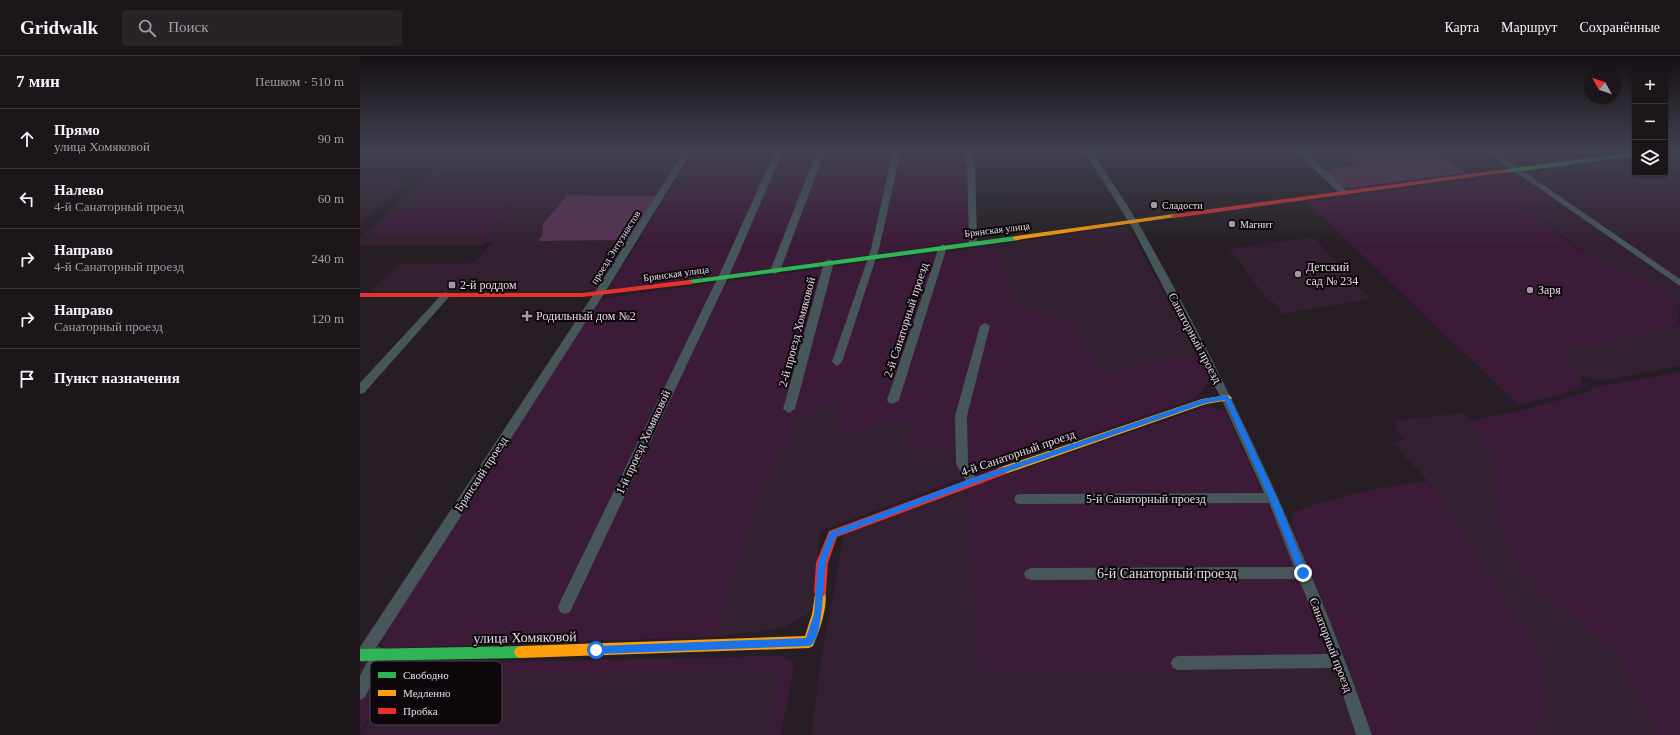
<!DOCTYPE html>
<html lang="ru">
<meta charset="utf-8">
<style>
:root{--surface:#1c161b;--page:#292328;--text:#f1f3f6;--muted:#a09fa3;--line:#3a353a}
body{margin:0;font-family:"Times New Roman",serif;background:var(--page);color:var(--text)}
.controls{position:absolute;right:12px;top:12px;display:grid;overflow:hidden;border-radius:4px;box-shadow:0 1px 3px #0004}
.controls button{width:36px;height:36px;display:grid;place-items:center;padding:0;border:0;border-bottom:1px solid var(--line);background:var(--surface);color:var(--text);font:20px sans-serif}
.compass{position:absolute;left:1224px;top:12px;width:36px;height:36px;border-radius:50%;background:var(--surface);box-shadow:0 1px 3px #0004;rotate:310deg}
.stop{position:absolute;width:12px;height:12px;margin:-9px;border:3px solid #1a73e8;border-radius:50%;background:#fff}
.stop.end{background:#1a73e8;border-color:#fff;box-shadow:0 1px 4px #0008}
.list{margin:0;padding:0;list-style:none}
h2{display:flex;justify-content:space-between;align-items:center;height:52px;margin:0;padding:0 16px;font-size:17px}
h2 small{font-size:13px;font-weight:400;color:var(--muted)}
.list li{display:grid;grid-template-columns:26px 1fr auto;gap:12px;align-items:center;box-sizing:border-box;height:60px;padding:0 16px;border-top:1px solid var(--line)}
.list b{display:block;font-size:15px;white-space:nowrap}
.list p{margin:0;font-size:13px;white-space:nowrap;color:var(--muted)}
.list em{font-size:13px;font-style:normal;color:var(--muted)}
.icon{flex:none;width:22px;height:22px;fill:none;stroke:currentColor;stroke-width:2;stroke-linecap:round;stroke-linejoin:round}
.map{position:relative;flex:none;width:1320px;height:679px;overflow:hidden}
header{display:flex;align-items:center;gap:24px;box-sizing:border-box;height:56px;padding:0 20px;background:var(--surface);border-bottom:1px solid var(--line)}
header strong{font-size:19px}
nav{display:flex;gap:22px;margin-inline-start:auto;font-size:14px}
.search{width:280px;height:36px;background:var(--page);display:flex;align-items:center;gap:10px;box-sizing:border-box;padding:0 14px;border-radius:4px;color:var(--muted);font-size:15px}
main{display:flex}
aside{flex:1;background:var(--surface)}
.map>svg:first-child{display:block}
.built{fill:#332030}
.green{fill:#3c1b39}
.forest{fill:#593154}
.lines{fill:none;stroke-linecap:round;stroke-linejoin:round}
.street{fill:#465659;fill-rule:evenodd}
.fast{fill:#30b455;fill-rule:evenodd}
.slow{fill:#ff9f0a;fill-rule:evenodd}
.jam{fill:#e5322d;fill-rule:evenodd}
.route{fill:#1a73e8}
.poi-dot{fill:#a39aa1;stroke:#0d070c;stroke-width:1.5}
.labels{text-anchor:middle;stroke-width:4;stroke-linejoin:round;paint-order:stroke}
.far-poi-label{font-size:10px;fill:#e6dce4;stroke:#0d070c;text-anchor:start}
.far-street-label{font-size:10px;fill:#e6dce4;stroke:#0d070c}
.poi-label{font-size:12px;fill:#e6dce4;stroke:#0d070c;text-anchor:start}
.street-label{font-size:12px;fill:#e6dce4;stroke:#0d070c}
.near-street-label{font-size:14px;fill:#e6dce4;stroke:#0d070c}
.key{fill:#0d070c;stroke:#4e474d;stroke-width:1}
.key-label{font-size:11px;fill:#e6dce4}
</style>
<header>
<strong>Gridwalk</strong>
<div class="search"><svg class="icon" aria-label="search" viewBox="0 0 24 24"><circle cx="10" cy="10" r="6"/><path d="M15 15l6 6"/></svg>Поиск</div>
<nav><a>Карта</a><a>Маршрут</a><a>Сохранённые</a></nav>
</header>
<main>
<aside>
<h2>7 мин<small>Пешком · 510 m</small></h2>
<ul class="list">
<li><svg class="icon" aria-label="ahead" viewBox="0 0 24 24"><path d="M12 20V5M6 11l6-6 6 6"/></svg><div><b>Прямо</b><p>улица Хомяковой</p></div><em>90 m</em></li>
<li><svg class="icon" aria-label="left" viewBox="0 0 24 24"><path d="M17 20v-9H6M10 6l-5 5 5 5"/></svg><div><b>Налево</b><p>4-й Санаторный проезд</p></div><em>60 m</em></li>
<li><svg class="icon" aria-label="right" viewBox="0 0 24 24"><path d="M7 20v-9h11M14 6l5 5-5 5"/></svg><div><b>Направо</b><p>4-й Санаторный проезд</p></div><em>240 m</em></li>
<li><svg class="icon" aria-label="right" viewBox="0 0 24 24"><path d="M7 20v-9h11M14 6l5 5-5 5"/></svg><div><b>Направо</b><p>Санаторный проезд</p></div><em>120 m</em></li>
<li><svg class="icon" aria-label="arrive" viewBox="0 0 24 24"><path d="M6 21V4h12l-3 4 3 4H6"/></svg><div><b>Пункт назначения</b></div></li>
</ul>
</aside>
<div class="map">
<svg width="1320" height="679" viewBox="0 0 1320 679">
<rect width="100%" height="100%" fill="#261e24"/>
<path class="built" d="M88,95H324L296,140L207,139L183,168L182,180L179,185L268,184L240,231L236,234L224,235H11L39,208L114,207L133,186H126L122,190L0,189V181L92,101L83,100Z
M1320,95V223L1167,119L1171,115L1275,101V117H1305V97Z
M0,125H49L0,168Z
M1197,146L1320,230V256L1316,247L1305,237L1235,204L1163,152Z
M762,171L769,173L838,299L742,317L715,270L654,248L634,189Z
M953,181L1011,243L923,258L914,246L910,247L869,193Z
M1320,265V310L1240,325L1220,319L1205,305L1202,295L1205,293L1316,270Z
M478,348L510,366L536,364L553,368L547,394L605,393L603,422L460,475L453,552L446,559L424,572L354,581L403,423L436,368L432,367L438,358L454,359L458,349Z
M1102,357L1112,364L1133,403L1139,463L1181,537L1255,593L1274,635L1298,679H1172L1185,661L1180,595L1068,425L1032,387L1045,383L1037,375L1034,365Z
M607,432L619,616L951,612L969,601L996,679H451L461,605L484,478Z
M421,614L407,679H0L36,618H217Z"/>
<path class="green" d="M333,95H604L607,110L610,185L253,234L250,232L251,229Z
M1134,95H1229L1236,100L1162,110L1148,105Z
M1152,119L1164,123L1197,146L1164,152C1186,168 1213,192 1236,204C1260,217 1292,223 1312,243C1320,251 1320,261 1316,270L1202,295C1206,313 1223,313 1223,331L1217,334L1158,349L947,146Z
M148,153L124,180H12L41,154Z
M634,189L654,248L715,270L742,317L838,299L850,319L845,332L834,343L603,422L604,393L547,394L553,368L536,364L511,366L508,375L482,378L478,349H458L454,359L438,358L433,367L436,368L425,393L420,394L409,423H403L354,581L24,592L21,587L23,579L239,246L244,242Z
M1320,316V679H1298L1274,635L1255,593L1181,537L1158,508L1139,463L1133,403L1112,364L1156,356L1228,336L1235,331Z
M849,350L866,356L936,511L969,601L951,612L619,616L607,432Z
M1068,425L1180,595L1185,661L1172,679H1012L988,611L931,468L932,457C976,439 1022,431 1068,425Z
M421,600L431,604L434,612L421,679H407L420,614L217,618H36L0,677V611L34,608Z"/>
<path class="forest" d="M981,95H1078L1106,117L990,132C978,131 972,122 963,114L996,109Z
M207,139L296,140L268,184L178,185L182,180L183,168Z"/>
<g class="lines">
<path class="street" d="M324,95H332L249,230L16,592L19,591L24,593L26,598L5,641L0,644V620L8,604L3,606L0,605V591L239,230Z
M415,95H423L372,213L210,556L205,558L200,556L198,551L200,546L362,213Z
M457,95H465L420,215L415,218L412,217L410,215Z
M533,95H541L519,193L482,306L477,310L472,306L511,193Z
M603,95H611L615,109L617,187L613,190L609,187L607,109Z
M724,95H732C748,121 766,146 781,172C873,334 951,503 1012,679H996L974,612L818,614L813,612L811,607L813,602L818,600L969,598L939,523L671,524L666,522L664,518L666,514L671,512L934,511L909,447L660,448L656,447L654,443L656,439L660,438L904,437L861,342L772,171Z
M936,95H944L987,135V139H981Z
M1125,95H1134L1320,223V230Z
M583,188L587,191L539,344L533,348L529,347L527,344L579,191Z
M469,203L474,206L435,353L429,357L423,353L464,206Z
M86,236L91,239L89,241L4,337L0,338V327L83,237Z
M625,267L630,270L607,360L608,408L618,425L616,428L612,430L608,428L596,408L595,360L620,270Z"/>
<path class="fast" d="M1275,96V100L1146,117L1143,115L1146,113Z
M656,180L660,182L659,184L329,228L325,226L329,224Z
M160,590L164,592L166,596L164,600L160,602L0,605V593Z"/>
<path class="slow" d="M814,158L817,160L816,161L656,184L652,182L656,180Z
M867,339L870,340L872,342L870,344L846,348L642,419L638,418L637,415L638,412L842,343Z
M460,531L464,532C470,546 459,577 453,590L449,592L160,602L156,600L154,596L156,592L160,590L445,580L452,558L456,532Z"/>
<path class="jam" d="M1146,113L1148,114V116L814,162L811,160L814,158Z
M329,224L333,226L332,228L222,241H0V237H222Z
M642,411L646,412L647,415L646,418L477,481L468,507L466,536L464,540L460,541L456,540L454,536L456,507L469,475Z"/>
</g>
<linearGradient id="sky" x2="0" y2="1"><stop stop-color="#151014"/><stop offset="0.5" stop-color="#414150"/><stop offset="1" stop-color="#414150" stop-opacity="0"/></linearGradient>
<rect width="1320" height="190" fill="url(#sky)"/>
<path class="route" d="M867,339L870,342L921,451L947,517L946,519L943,520L939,517L913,451L865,344L846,347L615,427L476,480C472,489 468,498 466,507C463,521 464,584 450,590L236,598L232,594L236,590L446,582L454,558L458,507L470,476L610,423L843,343Z"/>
<g class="poi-dot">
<circle cx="794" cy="149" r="4"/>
<circle cx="872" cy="168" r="4"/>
<circle cx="938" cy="218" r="4"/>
<rect x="88" y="225" width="8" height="8" rx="2"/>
<circle cx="1170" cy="234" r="4"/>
<path d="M165 254h4v4h4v4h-4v4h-4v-4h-4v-4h4z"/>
</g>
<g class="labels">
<g class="far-poi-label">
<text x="802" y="153">Сладости</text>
<text x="880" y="172">Магнит</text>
</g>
<g class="far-street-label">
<text transform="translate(637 173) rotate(-7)" y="4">Брянская улица</text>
<text transform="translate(255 191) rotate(-58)" y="4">проезд Энтузиастов</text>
<text transform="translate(316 217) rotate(-8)" y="4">Брянская улица</text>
</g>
<g class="poi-label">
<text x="946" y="215">Детский<tspan x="946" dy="14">сад № 234</tspan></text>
<text x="100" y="233">2-й роддом</text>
<text x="1178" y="238">Заря</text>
<text x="176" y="264">Родильный дом №2</text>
</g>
<g class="street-label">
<text transform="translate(546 264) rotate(-72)" y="4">2-й Санаторный проезд</text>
<text transform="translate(437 276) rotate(-75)" y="4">2-й проезд Хомяковой</text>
<text transform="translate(835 282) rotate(62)" y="4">Санаторный проезд</text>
<text transform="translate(283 386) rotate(-65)" y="4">1-й проезд Хомяковой</text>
<text transform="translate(658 397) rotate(-19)" y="4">4-й Санаторный проезд</text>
<text transform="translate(121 418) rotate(-57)" y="4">Брянский проезд</text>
<text x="786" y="447">5-й Санаторный проезд</text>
<text transform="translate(971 589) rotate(69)" y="4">Санаторный проезд</text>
</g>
<g class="near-street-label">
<text x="807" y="522">6-й Санаторный проезд</text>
<text transform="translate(165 581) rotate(-1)" y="5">улица Хомяковой</text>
</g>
</g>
<rect x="10" y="605" width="132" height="64" rx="6" class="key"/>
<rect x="18" y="616" width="18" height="6" fill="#30b455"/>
<rect x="18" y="634" width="18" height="6" fill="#ff9f0a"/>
<rect x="18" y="652" width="18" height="6" fill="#e5322d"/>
<g class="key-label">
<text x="43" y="623">Свободно</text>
<text x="43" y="641">Медленно</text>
<text x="43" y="659">Пробка</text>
</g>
</svg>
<div class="controls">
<button>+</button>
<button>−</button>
<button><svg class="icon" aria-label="layers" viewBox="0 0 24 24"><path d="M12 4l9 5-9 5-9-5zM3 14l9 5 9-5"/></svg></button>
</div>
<svg class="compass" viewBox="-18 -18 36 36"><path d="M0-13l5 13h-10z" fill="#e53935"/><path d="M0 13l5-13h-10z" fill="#a09fa3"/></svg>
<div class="stop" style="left:236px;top:594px"></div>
<div class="stop end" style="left:943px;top:517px"></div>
</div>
</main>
